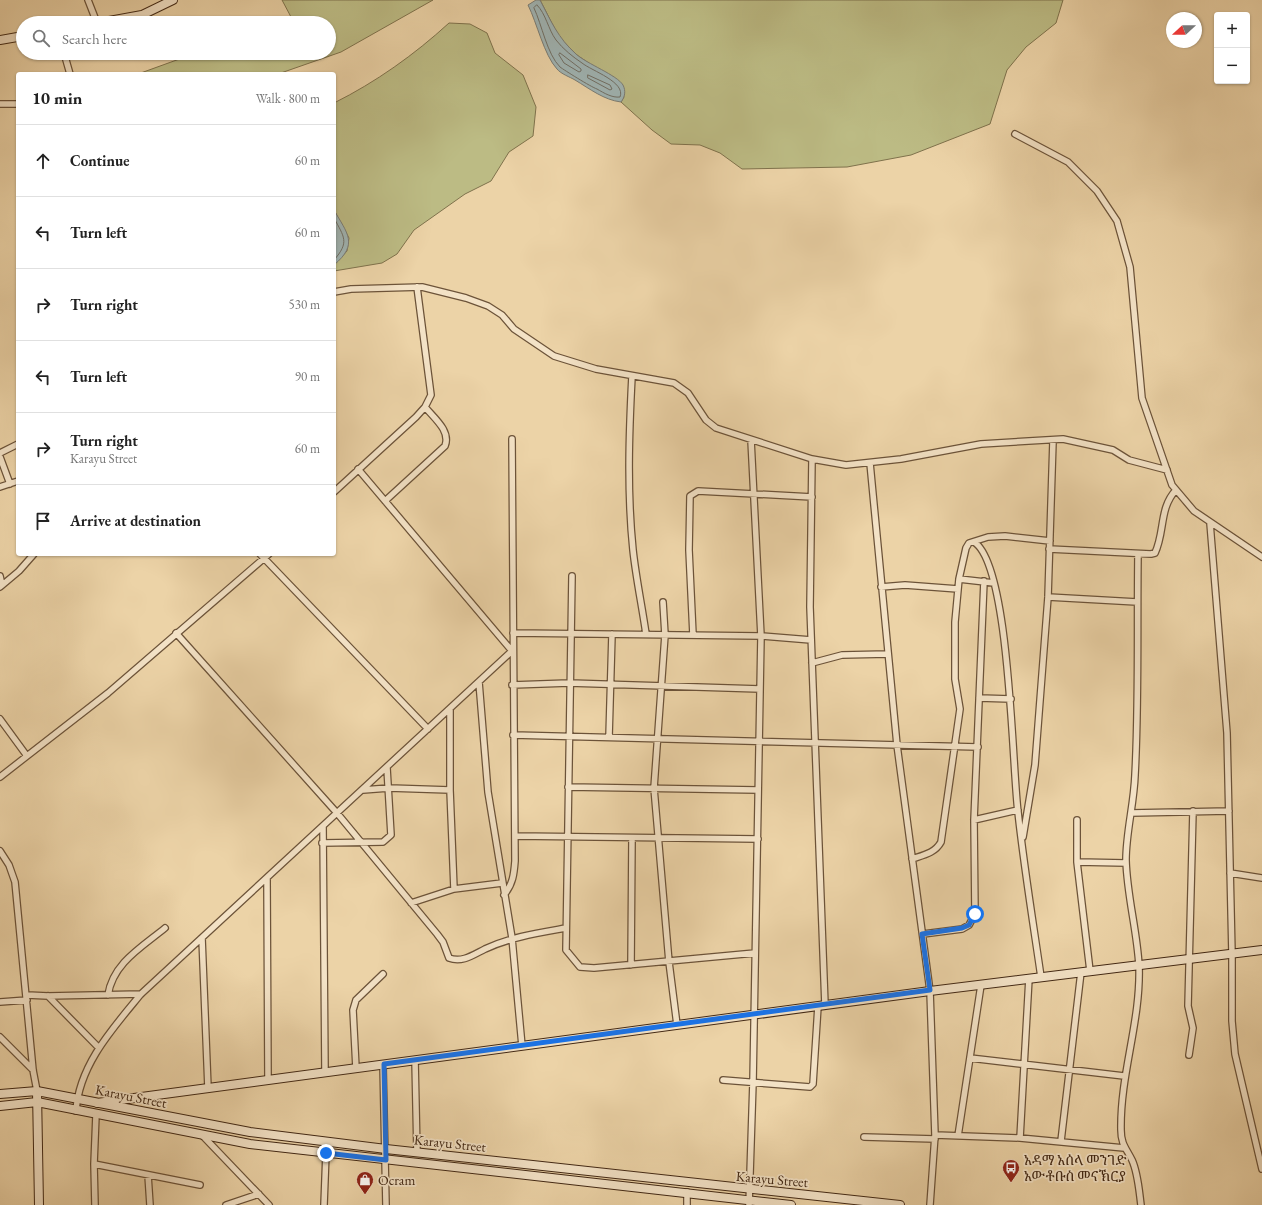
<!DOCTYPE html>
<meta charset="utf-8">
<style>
:root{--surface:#fff;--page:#f2f2f2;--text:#222;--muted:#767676;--line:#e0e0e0}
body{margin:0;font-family:"EB Garamond","Noto Serif Ethiopic",serif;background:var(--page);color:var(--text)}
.controls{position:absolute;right:12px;top:12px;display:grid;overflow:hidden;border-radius:4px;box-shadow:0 1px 3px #0004}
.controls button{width:36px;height:36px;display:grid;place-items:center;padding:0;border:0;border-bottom:1px solid var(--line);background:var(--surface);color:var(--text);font:20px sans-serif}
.compass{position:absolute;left:1166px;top:12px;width:36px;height:36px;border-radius:50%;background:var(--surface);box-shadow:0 1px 3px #0004;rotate:249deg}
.stop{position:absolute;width:12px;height:12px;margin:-9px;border:3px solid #1a73e8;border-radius:50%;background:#fff}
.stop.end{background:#1a73e8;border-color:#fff;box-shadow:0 1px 4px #0008}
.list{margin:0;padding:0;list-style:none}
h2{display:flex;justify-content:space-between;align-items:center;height:52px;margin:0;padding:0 16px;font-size:17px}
h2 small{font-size:13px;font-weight:400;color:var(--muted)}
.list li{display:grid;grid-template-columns:26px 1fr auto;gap:12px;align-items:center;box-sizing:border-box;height:72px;padding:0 16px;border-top:1px solid var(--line)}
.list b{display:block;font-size:15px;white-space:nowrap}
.list p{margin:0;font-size:13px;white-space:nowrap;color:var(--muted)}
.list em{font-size:13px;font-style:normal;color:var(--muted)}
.icon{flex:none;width:22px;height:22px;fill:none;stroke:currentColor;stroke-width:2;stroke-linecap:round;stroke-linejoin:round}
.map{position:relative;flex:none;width:1262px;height:1205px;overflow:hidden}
.search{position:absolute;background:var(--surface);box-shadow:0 1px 3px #0004;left:16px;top:16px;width:320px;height:44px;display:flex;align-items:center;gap:10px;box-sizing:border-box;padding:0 14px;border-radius:22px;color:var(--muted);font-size:15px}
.panel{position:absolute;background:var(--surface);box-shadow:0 1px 3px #0004;left:16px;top:72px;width:320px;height:484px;border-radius:4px}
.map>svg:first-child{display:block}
.green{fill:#bcbb84;stroke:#7f724c}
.water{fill:#9fb4b4;stroke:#7a7c74}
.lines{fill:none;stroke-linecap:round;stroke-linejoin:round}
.shore{stroke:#706e64;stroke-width:1}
.street-casing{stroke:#6c5339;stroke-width:8}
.secondary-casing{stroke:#422814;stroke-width:10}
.street{stroke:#f3e2c6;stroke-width:5.5}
.secondary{stroke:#f3e2c6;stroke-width:8}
.route{stroke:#1a73e8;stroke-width:5}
.labels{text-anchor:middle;stroke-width:3.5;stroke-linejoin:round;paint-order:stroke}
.street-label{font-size:14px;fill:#422814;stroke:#f3e2c6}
.poi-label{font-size:14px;fill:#422814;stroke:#f3e2c6;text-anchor:start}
</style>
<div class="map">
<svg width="1262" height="1205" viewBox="0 0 1262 1205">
<rect width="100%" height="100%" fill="#ecd3a7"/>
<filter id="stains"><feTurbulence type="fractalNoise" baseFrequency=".005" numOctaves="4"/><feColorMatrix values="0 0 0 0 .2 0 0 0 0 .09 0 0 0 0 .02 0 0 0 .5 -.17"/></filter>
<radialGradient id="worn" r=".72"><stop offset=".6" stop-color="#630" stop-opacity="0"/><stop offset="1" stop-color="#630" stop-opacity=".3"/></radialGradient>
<path class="green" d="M282,0H433L341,52L278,74H138L196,53H329V23H275L291,17Z
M540,0H1063L1056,23L1026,47L1007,70L990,124L911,155L847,167L742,169L720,153L700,145L671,144L652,130L621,102L624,97L615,78L593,66L577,55L559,37Z
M449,23L470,24L487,33L495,53L523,75L536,107L533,136L509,152L491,181L465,194L414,230L397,254L382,263L334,271V265L347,251L349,238L334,210V103C376,82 414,55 449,23Z"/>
<path class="water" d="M536,0H540C551,21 558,38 576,54C587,64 617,75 623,85C626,91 625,97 621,102C604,100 590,89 575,80C570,77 561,74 557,69C544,55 537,23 528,5Z
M334,210C347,233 359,244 334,265Z"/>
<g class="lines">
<path class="shore" d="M537,5C546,14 548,29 556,40C563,49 573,57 582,63C592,71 626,82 620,97C612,98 604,93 597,89C591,87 564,70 560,67C547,54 542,25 534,8Z
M560,53L581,69V71L579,72L564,63L559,55Z
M588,75L610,85L612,89L610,90L588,78Z
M334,218C344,237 350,242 334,260"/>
<defs>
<path id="street" d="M88,0L97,23
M64,53L70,74
M0,104H18
M1015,134L1068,162L1097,191L1117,221L1130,267L1142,398L1172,485L1194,511L1262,557
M334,292L351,289L422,287L466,298L488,306L502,315L514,329L554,356L596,369L674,383L688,393L706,420L716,428L812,459L846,465L901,459L981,444L1063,439L1113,450L1129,460L1167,470
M632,376C629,434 627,492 633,550C636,578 642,606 646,634
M0,453L18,444
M0,457L10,484
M812,459L810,607L825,1005
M870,463L897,745L930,991L935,1135L930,1205
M0,487L18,481
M334,492L416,417L425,407L431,395L417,287
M385,501L445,446C451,431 434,418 425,407
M1210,523L1227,733L1232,954V1021L1235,1054L1262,1169
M974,542C1010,564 1012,766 1018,812C1024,867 1033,922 1041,977
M1049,549L1151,554L1155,553C1165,532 1159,508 1176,490
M260,554L428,729
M1138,554C1137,627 1139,702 1135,775C1134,804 1126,832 1126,860C1127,896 1137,930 1139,966C1141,1021 1120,1074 1121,1130C1121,1144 1126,1148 1132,1160C1138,1173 1139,1190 1141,1205
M0,576L2,585
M572,576L566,950L580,967L594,968L755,953
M959,579L994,583
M0,587L19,571L34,554
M881,587L905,585L958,589
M1048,597L1137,602
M663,602L665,635L654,788L669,962L677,1025
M176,633L337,813L437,934L443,942L449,958C462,963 473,955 485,949C511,937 538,933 566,928
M513,633L761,636L811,640
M693,635L689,550L690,496L698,491L812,497
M812,663L842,655L888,654
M479,682L488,792L512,938L522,1046
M512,685L569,683L760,689
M979,698L1011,699
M450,710V790L454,889
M0,719L27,756
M513,735L978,747
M609,737L612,634
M0,777L108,693L269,554
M568,787L758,790
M363,790L389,788L450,790
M1131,813L1229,811
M974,820L1018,810
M1077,820V862L1090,971
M323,827L325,1072
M515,836L758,839
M1023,837L1035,765L1048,597L1053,441
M322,843L383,842L391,835L387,768
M0,851L9,865L15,882L33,1070L37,1091
M912,859C924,855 935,853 941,842L960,709L955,679V622L959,579L966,548L969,543L988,537L1005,536L1050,541
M1077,862L1126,863
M1230,873L1262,878
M267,879L268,1080
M504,895C513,884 514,874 515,861L512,439
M411,903L454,889L502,883
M923,934L962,929L969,925L975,914L974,820L984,581
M202,938L208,1088
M631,965L632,838
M27,995L48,996L141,994
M108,995C113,963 142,947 165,928
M48,996L99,1048
M0,1002L27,1000
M0,1037L33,1070
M1189,1055L1193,1028L1188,1006L1193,811
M970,1058L1124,1076
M415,1060L417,1153
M383,1065L386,1205
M356,1068L353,1010L356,1000L383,974
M723,1080L810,1087L813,1084L818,1006
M76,1111C79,1065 113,1028 141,994L512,651L358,469
M202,1135L269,1205
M935,1135L1020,1138L1124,1148
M958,1136L981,985
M864,1137L935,1139
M1020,1138L1029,978
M1061,1141L1081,972
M94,1164L200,1185
M148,1175L150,1205
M95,1205L94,1164L96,1115
M226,1205L259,1194
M324,1205L326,1153
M687,1205V1192
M749,1205L753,1082L761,636L751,440"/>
<path id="secondary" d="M98,23L142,15L173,0
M0,40L23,36
M37,1091L39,1205
M0,1094L37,1091L250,1132L386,1149L900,1205
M97,1103L930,991L1262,950
M0,1106L37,1102L250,1144L791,1205"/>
</defs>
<use href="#street" class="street-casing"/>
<use href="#secondary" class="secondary-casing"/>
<use href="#street" class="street"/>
<use href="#secondary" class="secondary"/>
</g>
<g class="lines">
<path class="route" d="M326,1153L386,1160L384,1064L930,990L922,934L962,928L969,925L975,914"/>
</g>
<defs>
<symbol id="bus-pin" viewBox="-11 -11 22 30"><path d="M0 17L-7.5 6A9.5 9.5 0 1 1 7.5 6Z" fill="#8f2418" stroke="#f3e2c6"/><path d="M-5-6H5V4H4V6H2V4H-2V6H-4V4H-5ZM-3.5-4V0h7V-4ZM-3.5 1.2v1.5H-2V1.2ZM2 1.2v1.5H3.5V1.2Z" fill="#fff"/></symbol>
<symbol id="shop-pin" viewBox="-11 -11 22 30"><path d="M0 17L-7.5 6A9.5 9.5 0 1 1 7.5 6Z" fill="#8f2418" stroke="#f3e2c6"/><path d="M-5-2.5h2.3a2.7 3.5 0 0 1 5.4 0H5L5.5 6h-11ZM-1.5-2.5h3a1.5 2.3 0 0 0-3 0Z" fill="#fff"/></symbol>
</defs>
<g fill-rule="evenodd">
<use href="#bus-pin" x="1001" y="1158" width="20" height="27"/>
<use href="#shop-pin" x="355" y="1170" width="20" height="27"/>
</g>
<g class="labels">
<g class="street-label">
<text transform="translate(131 1096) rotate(11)" y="5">Karayu Street</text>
<text transform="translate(450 1143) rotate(6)" y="5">Karayu Street</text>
<text transform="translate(772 1179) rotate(5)" y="5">Karayu Street</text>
</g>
<g class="poi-label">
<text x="1024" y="1165">አዳማ አሰላ መንገድ<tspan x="1024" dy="16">አውቶቡስ መናኽርያ</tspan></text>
<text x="378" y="1185">Ocram</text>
</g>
</g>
<rect width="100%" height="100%" filter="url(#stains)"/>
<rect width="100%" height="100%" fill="url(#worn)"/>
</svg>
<div class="controls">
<button>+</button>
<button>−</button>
</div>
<svg class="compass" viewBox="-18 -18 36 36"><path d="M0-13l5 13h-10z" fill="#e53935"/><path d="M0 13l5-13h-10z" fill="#767676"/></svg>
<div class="stop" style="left:975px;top:914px"></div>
<div class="stop end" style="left:326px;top:1153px"></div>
<div class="search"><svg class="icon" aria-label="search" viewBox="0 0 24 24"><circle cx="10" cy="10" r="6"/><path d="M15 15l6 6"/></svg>Search here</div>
<section class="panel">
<h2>10 min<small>Walk · 800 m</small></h2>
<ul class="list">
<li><svg class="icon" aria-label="ahead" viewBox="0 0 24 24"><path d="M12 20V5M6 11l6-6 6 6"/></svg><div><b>Continue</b></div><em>60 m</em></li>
<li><svg class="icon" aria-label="left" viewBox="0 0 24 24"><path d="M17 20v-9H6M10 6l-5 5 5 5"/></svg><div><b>Turn left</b></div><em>60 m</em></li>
<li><svg class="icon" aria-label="right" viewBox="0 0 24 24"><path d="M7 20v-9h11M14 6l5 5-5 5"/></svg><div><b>Turn right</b></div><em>530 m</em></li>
<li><svg class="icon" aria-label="left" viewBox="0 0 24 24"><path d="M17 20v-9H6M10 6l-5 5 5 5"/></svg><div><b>Turn left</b></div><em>90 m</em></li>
<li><svg class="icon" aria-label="right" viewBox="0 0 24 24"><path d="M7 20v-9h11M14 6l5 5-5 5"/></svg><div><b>Turn right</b><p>Karayu Street</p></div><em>60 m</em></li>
<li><svg class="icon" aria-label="arrive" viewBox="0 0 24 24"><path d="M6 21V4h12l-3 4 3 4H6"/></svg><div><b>Arrive at destination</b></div></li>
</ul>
</section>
</div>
